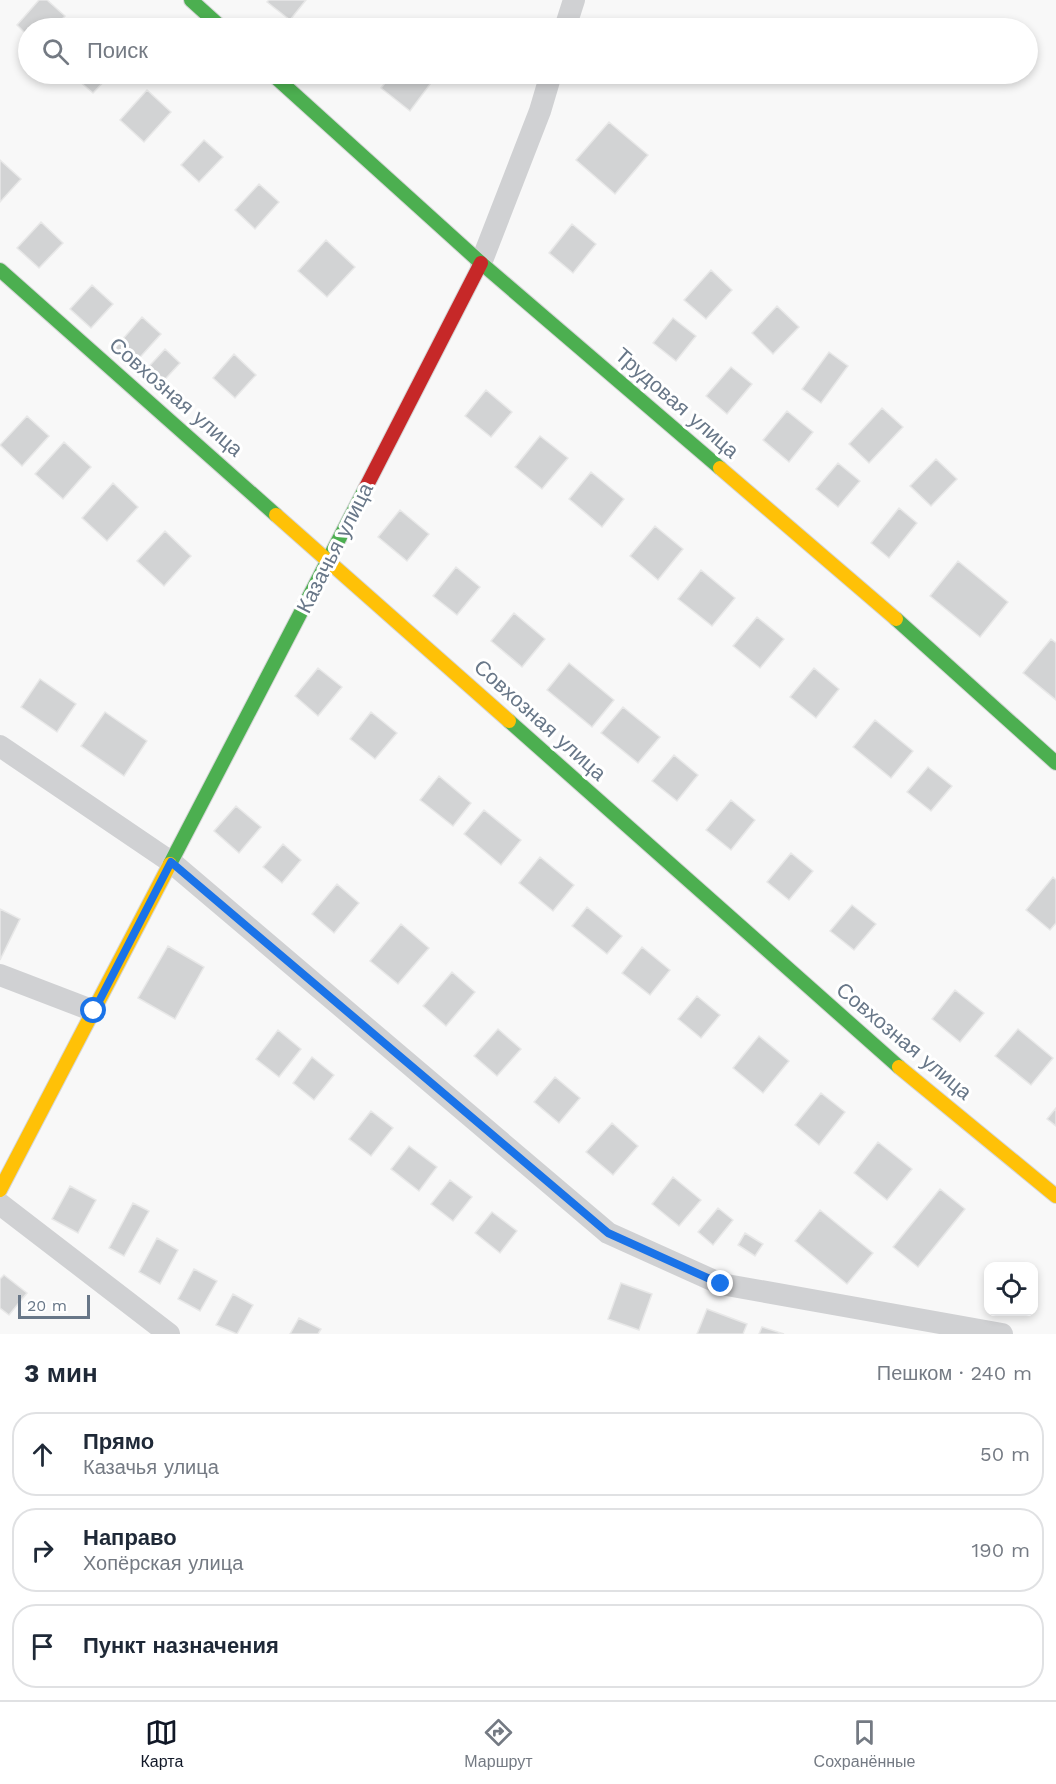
<!DOCTYPE html>
<html lang="ru">
<meta charset="utf-8">
<style>
:root{--surface:#fff;--page:#f2f2f3;--text:#1f2937;--muted:#747a83;--line:#e0e1e3;--accent:#111827}
body{margin:0;font-family:"Work Sans",sans-serif;background:var(--page);color:var(--text)}
.controls{position:absolute;right:18px;bottom:18px;display:grid;overflow:hidden;border-radius:12px;box-shadow:0 3px 9px #0003}
.controls button{width:54px;height:54px;display:grid;place-items:center;padding:0;border:0;border-bottom:2px solid var(--line);background:var(--surface);color:var(--text);font:30px sans-serif}
.scale{position:absolute;left:18px;bottom:15px;width:72px;box-sizing:border-box;padding-left:6px;border:3px solid #687788;border-top:0;font-size:16px;line-height:21px;white-space:nowrap;color:#687788;-webkit-text-stroke:4px #fff;paint-order:stroke}
.stop{position:absolute;width:18px;height:18px;margin:-14px;border:4px solid #1a73e8;border-radius:50%;background:#fff}
.stop.end{background:#1a73e8;border-color:#fff;box-shadow:0 2px 6px #0008}
.list{margin:0;padding:0;list-style:none}
h2{display:flex;justify-content:space-between;align-items:center;height:78px;margin:0;padding:0 24px;font-size:26px}
h2 small{font-size:20px;font-weight:400;color:var(--muted)}
.list li{display:grid;grid-template-columns:39px 1fr auto;gap:18px;align-items:center;box-sizing:border-box;height:84px;margin:0 12px 12px;padding:0 12px;border:2px solid var(--line);border-radius:24px}
.list b{display:block;font-size:22px;white-space:nowrap}
.list p{margin:0;font-size:20px;white-space:nowrap;color:var(--muted)}
.list em{font-size:20px;font-style:normal;color:var(--muted)}
.icon{flex:none;width:33px;height:33px;fill:none;stroke:currentColor;stroke-width:2;stroke-linecap:round;stroke-linejoin:round}
.map{position:relative;flex:none;width:1056px;height:1334px;overflow:hidden}
.search{position:absolute;background:var(--surface);box-shadow:0 3px 9px #0003;left:18px;right:18px;top:18px;height:66px;display:flex;align-items:center;gap:15px;box-sizing:border-box;padding:0 21px;border-radius:33px;color:var(--muted);font-size:22px}
.sheet{height:366px;background:var(--surface)}
nav{display:flex;justify-content:space-around;align-items:center;box-sizing:border-box;height:84px;border-top:2px solid var(--line);background:var(--surface);font-size:16px;color:var(--muted)}
nav a{display:grid;justify-items:center;gap:3px}
nav .on{color:var(--accent)}
.map>svg:first-child{display:block}
.building{fill:#d2d3d4;stroke:#e8e8e8;stroke-width:1.5}
.lines{fill:none;stroke-linecap:round;stroke-linejoin:round}
.fast-casing{stroke:#d5d6d7;stroke-width:16}
.slow-casing{stroke:#d5d6d7;stroke-width:16}
.jam-casing{stroke:#d5d6d7;stroke-width:16}
.street{stroke:#d0d1d3;stroke-width:22}
.fast{stroke:#4caf50;stroke-width:14}
.slow{stroke:#ffc107;stroke-width:14}
.jam{stroke:#c62828;stroke-width:14}
.route{stroke:#1a73e8;stroke-width:8}
.labels{text-anchor:middle;stroke-width:6;stroke-linejoin:round;paint-order:stroke}
.street-label{font-size:21px;fill:#687788;stroke:#fff}
</style>
<div class="map">
<svg width="1056" height="1334" viewBox="0 0 1056 1334">
<rect width="100%" height="100%" fill="#f8f8f8"/>
<path class="building" d="M39,0H47L65,16L54,28H28V36L17,25Z
M269,0H306L290,20L267,2Z
M71,74H111L93,93Z
M392,74H419L431,83L410,111L381,88Z
M147,90L171,112L144,142L120,120Z
M609,122L648,155L615,194L576,160Z
M204,140L223,157L199,182L181,165Z
M0,160L21,179L0,202Z
M259,184L279,202L255,229L235,210Z
M41,222L63,243L39,268L17,248Z
M572,224L596,244L573,273L549,253Z
M326,240L355,267L327,297L298,271Z
M711,270L732,290L706,319L684,300Z
M92,285L113,304L91,328L70,309Z
M777,306L799,327L773,354L752,333Z
M142,317L161,334L133,365L115,348Z
M673,318L696,336L676,361L653,343Z
M165,349L180,363L157,388L142,374Z
M829,352L848,366L821,403L802,389Z
M234,354L256,375L235,398L213,378Z
M731,367L752,384L727,414L706,396Z
M486,390L512,412L491,437L465,416Z
M882,408L903,427L869,463L849,444Z
M787,411L813,432L789,462L763,440Z
M27,416L49,436L22,466L0,445Z
M540,436L568,458L542,489L515,467Z
M64,442L91,467L63,499L35,474Z
M936,459L957,479L931,506L910,486Z
M838,463L860,481L838,507L816,489Z
M591,472L624,499L602,527L569,499Z
M113,483L138,507L107,541L82,518Z
M899,508L917,523L889,558L871,543Z
M400,510L429,534L407,561L378,537Z
M655,526L683,549L658,580L630,556Z
M165,531L191,556L164,586L137,561Z
M958,561L1008,602L980,637L930,596Z
M456,567L480,587L457,615L433,596Z
M701,570L735,598L712,626L678,599Z
M514,613L545,639L522,667L491,641Z
M757,617L784,639L760,668L733,646Z
M1051,639L1056,643V700L1023,673Z
M569,663L614,700L592,727L547,690Z
M318,668L342,687L318,716L295,696Z
M814,668L839,689L816,718L790,697Z
M40,679L76,704L57,732L21,707Z
M623,707L660,737L638,763L601,733Z
M105,712L147,741L124,776L81,746Z
M371,712L397,733L375,759L350,739Z
M875,720L913,751L891,778L853,747Z
M674,755L698,775L677,801L652,781Z
M928,767L952,786L931,811L907,792Z
M439,776L471,803L453,826L420,800Z
M731,800L755,820L731,850L706,830Z
M236,806L261,827L239,853L214,831Z
M484,810L521,840L501,865L464,834Z
M283,844L301,860L282,883L263,867Z
M791,853L813,871L789,900L767,882Z
M540,857L574,885L553,911L519,883Z
M1053,877L1056,880V923L1050,930L1026,910Z
M337,884L359,903L334,933L312,914Z
M852,905L876,924L854,950L830,931Z
M587,907L622,936L607,954L572,926Z
M0,909L20,919L0,960Z
M401,924L429,948L398,984L370,961Z
M168,946L204,967L175,1019L138,998Z
M642,947L670,970L650,995L622,973Z
M452,972L475,992L446,1026L423,1006Z
M955,990L984,1013L960,1042L932,1019Z
M697,996L720,1015L701,1038L678,1019Z
M498,1029L521,1049L497,1076L474,1056Z
M1018,1029L1053,1058L1031,1085L995,1056Z
M278,1030L301,1049L279,1077L256,1059Z
M759,1036L789,1061L763,1093L733,1068Z
M312,1057L334,1075L314,1100L293,1083Z
M555,1077L580,1098L559,1123L534,1102Z
M821,1093L845,1112L819,1145L795,1125Z
M1056,1108V1126L1047,1119Z
M371,1111L393,1128L371,1156L349,1139Z
M612,1123L638,1146L613,1175L586,1152Z
M878,1142L912,1169L887,1200L854,1173Z
M409,1146L437,1167L419,1191L391,1169Z
M673,1177L701,1200L679,1226L652,1204Z
M450,1180L472,1197L453,1221L431,1204Z
M70,1186L96,1200L78,1233L52,1219Z
M940,1189L965,1209L918,1267L893,1247Z
M133,1203L149,1211L124,1256L109,1248Z
M718,1208L733,1220L713,1245L698,1232Z
M820,1210L873,1253L847,1284L795,1241Z
M492,1212L517,1231L500,1253L475,1233Z
M745,1233L763,1244L755,1256L738,1245Z
M157,1238L178,1250L160,1284L139,1272Z
M194,1269L217,1281L200,1311L178,1299Z
M4,1275L27,1293L9,1315L0,1308V1279Z
M621,1283L652,1294L639,1330L608,1319Z
M233,1294L253,1305L237,1334L216,1325Z
M707,1309L747,1324L743,1334H697Z
M299,1318L321,1329L318,1334H290Z
M762,1327L784,1334H759Z"/>
<g class="lines">
<defs>
<path id="fast" d="M191,0L222,28
M272,74L481,263L720,468
M0,270L276,515
M896,619L1056,763
M509,721L899,1067
M170,864L365,489"/>
<path id="slow" d="M720,468L896,619
M276,515L509,721
M899,1067L1056,1196
M0,1190L170,864"/>
<path id="jam" d="M365,489L481,263"/>
</defs>
<use href="#fast" class="fast-casing"/>
<use href="#slow" class="slow-casing"/>
<use href="#jam" class="jam-casing"/>
<path class="street" d="M565,28L574,0
M481,263L540,111L551,74
M0,746L171,862L608,1233L721,1284L1002,1334
M0,975L94,1011
M0,1204L169,1334"/>
<use href="#fast" class="fast"/>
<use href="#slow" class="slow"/>
<use href="#jam" class="jam"/>
</g>
<g class="lines">
<path class="route" d="M94,1011L171,862L608,1233L721,1284"/>
</g>
<g class="labels">
<g class="street-label">
<text transform="translate(176 397) rotate(41)" y="7">Совхозная улица</text>
<text transform="translate(677 403) rotate(41)" y="7">Трудовая улица</text>
<text transform="translate(335 548) rotate(-63)" y="7">Казачья улица</text>
<text transform="translate(540 720) rotate(42)" y="7">Совхозная улица</text>
<text transform="translate(904 1041) rotate(40)" y="7">Совхозная улица</text>
</g>
</g>
</svg>
<div class="controls">
<button><svg class="icon" aria-label="locate" viewBox="0 0 24 24"><circle cx="12" cy="12" r="6"/><path d="M12 2v4M12 18v4M2 12h4M18 12h4"/></svg></button>
</div>
<div class="scale">20 m</div>
<div class="stop" style="left:94px;top:1011px"></div>
<div class="stop end" style="left:721px;top:1284px"></div>
<div class="search"><svg class="icon" aria-label="search" viewBox="0 0 24 24"><circle cx="10" cy="10" r="6"/><path d="M15 15l6 6"/></svg>Поиск</div>
</div>
<section class="sheet">
<h2>3 мин<small>Пешком · 240 m</small></h2>
<ul class="list">
<li><svg class="icon" aria-label="ahead" viewBox="0 0 24 24"><path d="M12 20V5M6 11l6-6 6 6"/></svg><div><b>Прямо</b><p>Казачья улица</p></div><em>50 m</em></li>
<li><svg class="icon" aria-label="right" viewBox="0 0 24 24"><path d="M7 20v-9h11M14 6l5 5-5 5"/></svg><div><b>Направо</b><p>Хопёрская улица</p></div><em>190 m</em></li>
<li><svg class="icon" aria-label="arrive" viewBox="0 0 24 24"><path d="M6 21V4h12l-3 4 3 4H6"/></svg><div><b>Пункт назначения</b></div></li>
</ul>
</section>
<nav>
<a class="on"><svg class="icon" aria-label="map" viewBox="0 0 24 24"><path d="M3 6l6-2 6 2 6-2v14l-6 2-6-2-6 2zM9 4v14M15 6v14"/></svg>Карта</a>
<a><svg class="icon" aria-label="directions" viewBox="0 0 24 24"><path d="M12 3l9 9-9 9-9-9zM9 14v-3h6M13 9l2 2-2 2"/></svg>Маршрут</a>
<a><svg class="icon" aria-label="saved" viewBox="0 0 24 24"><path d="M7 4h10v16l-5-4-5 4z"/></svg>Сохранённые</a>
</nav>
